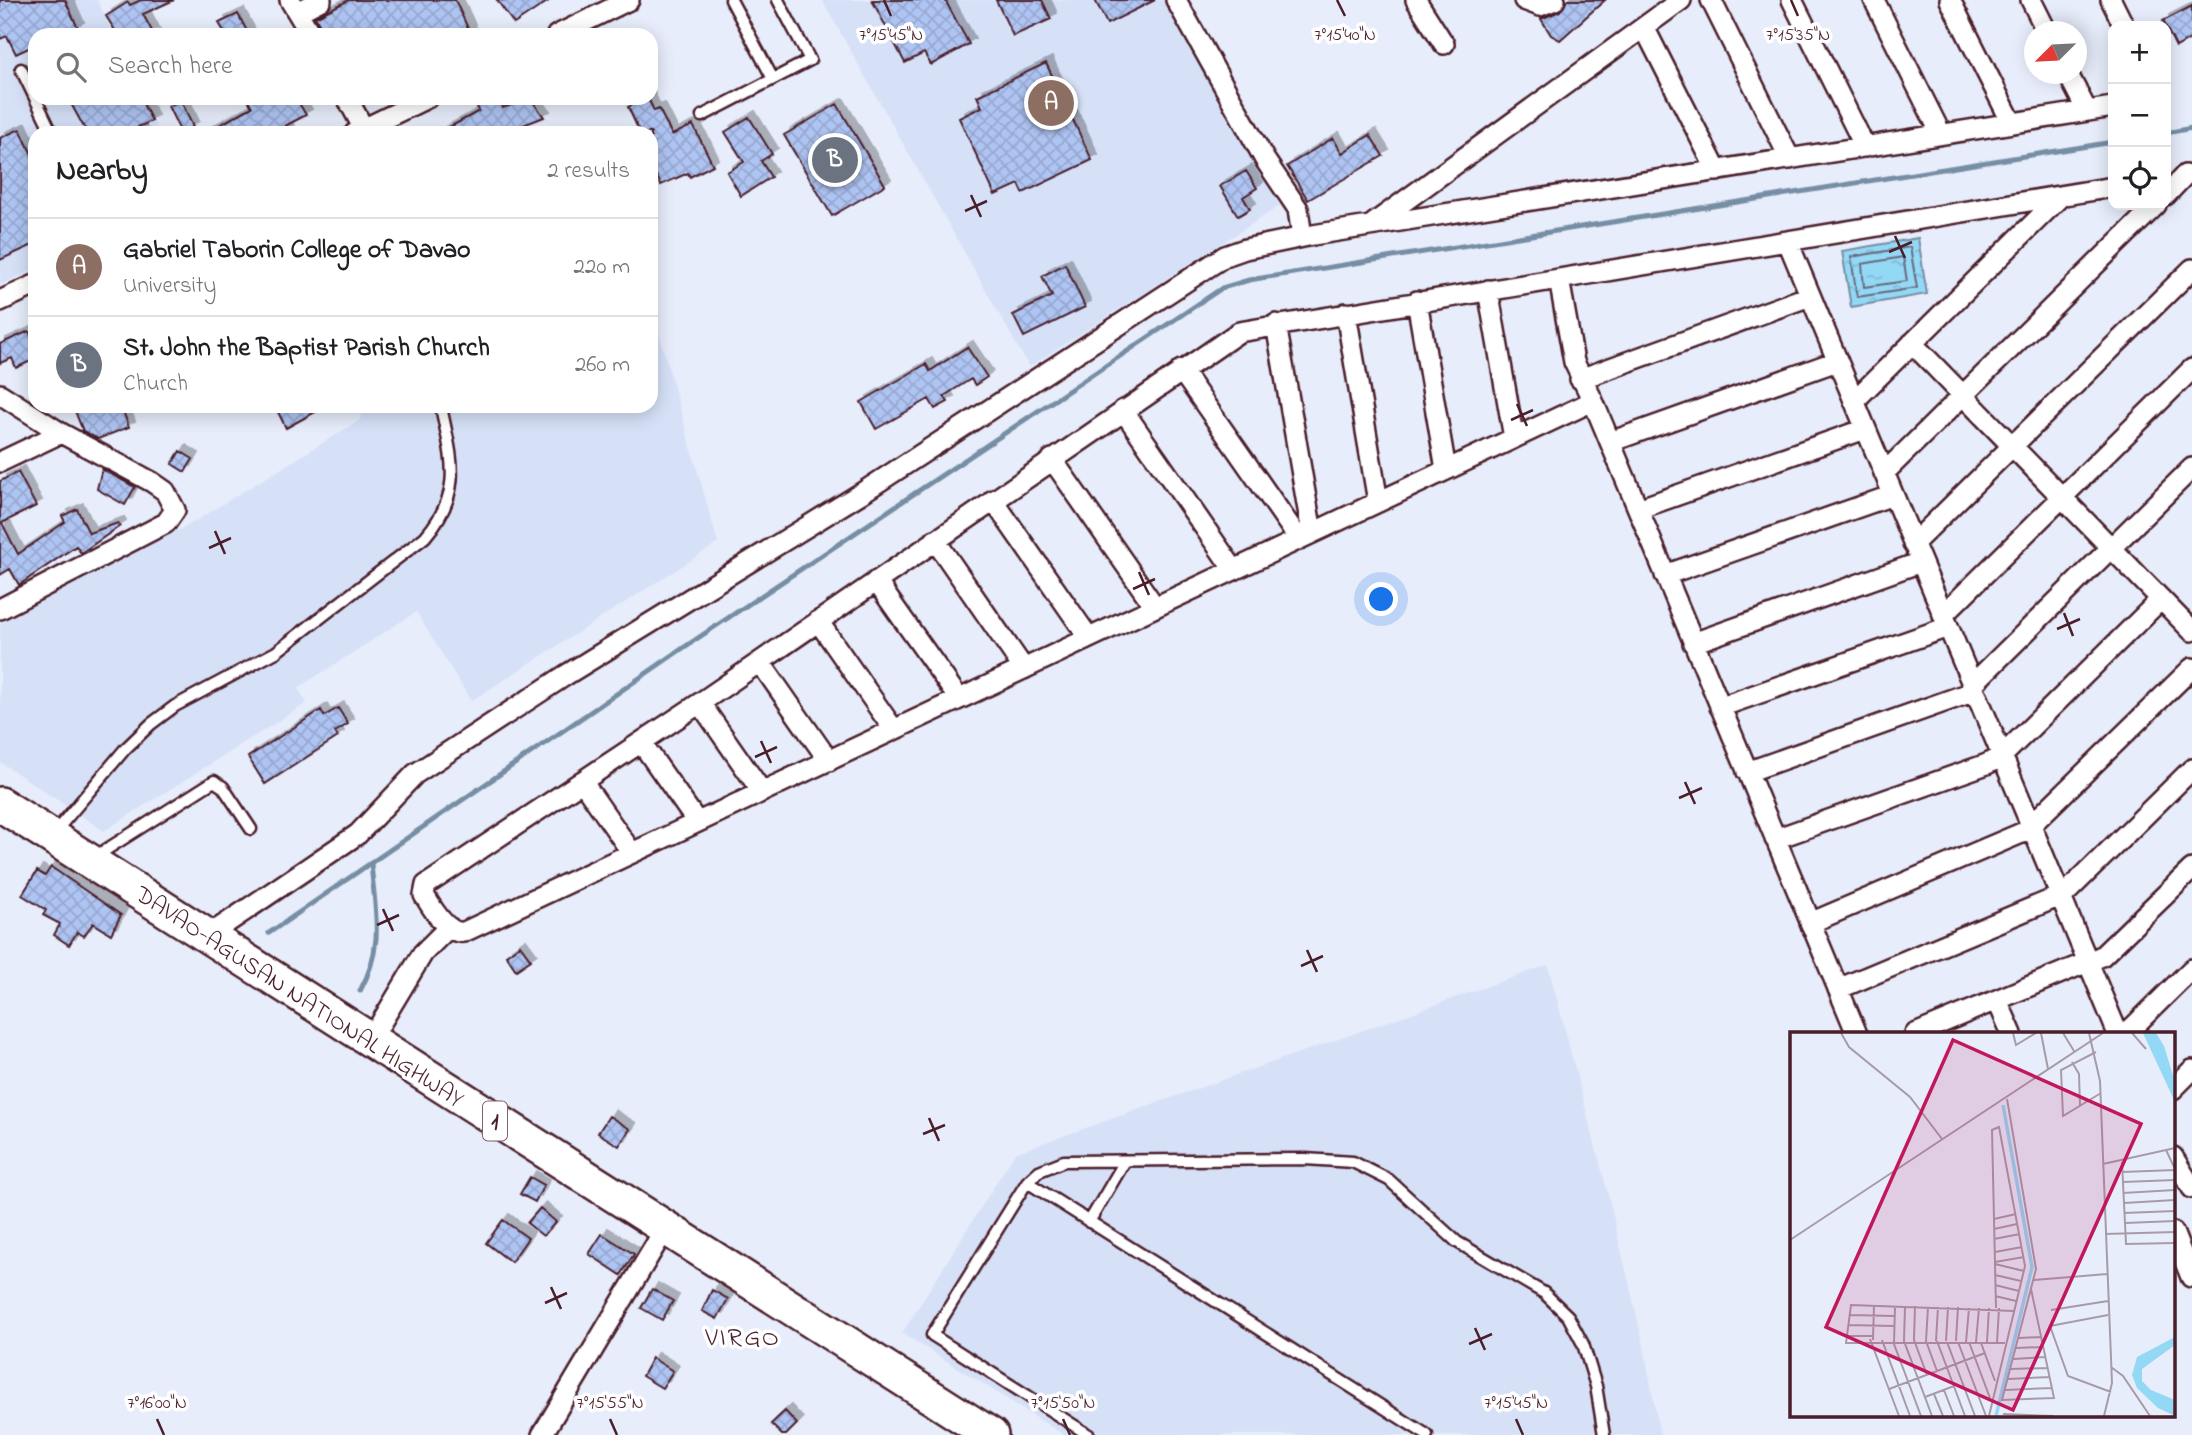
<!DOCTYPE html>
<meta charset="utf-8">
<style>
:root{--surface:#fff;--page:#f2f2f2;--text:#202124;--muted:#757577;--line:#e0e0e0;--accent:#0b8043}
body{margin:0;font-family:"Indie Flower",sans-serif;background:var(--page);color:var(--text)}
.controls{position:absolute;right:21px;top:21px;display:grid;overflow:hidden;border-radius:14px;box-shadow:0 4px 18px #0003}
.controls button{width:63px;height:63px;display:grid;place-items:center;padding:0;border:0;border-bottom:2px solid var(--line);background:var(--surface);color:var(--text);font:35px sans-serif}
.compass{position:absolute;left:2024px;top:21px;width:63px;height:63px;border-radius:50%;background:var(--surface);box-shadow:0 4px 18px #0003;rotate:246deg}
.you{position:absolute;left:1382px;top:600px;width:24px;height:24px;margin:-18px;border:5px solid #fff;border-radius:50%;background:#1a73e8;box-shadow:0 0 0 10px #1a73e833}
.badge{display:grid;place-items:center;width:46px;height:46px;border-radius:50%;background:var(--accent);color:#fff;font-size:23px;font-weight:700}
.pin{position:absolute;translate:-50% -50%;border:4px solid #fff;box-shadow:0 2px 7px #0006}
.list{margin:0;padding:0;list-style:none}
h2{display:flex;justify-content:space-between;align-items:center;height:91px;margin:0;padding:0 28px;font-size:30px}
h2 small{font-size:23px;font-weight:400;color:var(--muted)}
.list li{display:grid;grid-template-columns:46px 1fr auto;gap:21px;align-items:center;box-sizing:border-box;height:98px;padding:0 28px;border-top:2px solid var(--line)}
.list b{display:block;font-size:26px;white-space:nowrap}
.list p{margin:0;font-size:23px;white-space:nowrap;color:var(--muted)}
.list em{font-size:23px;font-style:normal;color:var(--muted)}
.icon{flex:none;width:38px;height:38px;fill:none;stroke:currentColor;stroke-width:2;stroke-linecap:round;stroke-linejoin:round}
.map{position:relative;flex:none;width:2192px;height:1435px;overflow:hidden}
.search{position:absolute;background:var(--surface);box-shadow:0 4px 18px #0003;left:28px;top:28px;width:630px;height:77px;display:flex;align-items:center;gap:18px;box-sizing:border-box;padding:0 24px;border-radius:21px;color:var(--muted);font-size:26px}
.panel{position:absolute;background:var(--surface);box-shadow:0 4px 18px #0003;left:28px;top:126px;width:630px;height:287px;border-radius:21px}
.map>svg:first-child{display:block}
.built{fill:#d6e1f8}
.water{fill:url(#water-ripples);stroke:#768ea4;stroke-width:2}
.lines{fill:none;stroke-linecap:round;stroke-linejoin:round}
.shore{stroke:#67697c;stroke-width:2}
.stream{stroke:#768ea4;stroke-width:5}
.building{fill:url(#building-cross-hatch);stroke:#4a1f2b;stroke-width:2;filter:url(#shadow)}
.service-casing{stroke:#4a1f2b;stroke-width:15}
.minor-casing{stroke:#4a1f2b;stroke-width:24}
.trunk-casing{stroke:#4a1f2b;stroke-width:38}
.service{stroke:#fff;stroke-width:10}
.minor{stroke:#fff;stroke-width:19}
.trunk{stroke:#fff;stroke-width:33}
.ticks{fill:none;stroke:#4a1f2b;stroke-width:2.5}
.labels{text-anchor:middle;stroke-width:7;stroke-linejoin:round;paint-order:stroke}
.shield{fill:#fff;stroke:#80626b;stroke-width:2}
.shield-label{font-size:23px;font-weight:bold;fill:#4a1f2b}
.street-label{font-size:24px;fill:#4a1f2b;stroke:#fff}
.neighbourhood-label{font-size:26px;letter-spacing:2px;fill:#4a1f2b;stroke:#fff}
.inset-river{fill:none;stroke:#93d8f5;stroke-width:3.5}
.inset-road{fill:none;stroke:#a89ba8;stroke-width:2}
.view{fill:#c2185b;fill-opacity:0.15;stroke:#c2185b;stroke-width:3.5}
.inset-edge{fill:none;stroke:#4a1f2b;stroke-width:3.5}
.ticks-label{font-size:18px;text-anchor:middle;fill:#4a1f2b;stroke:#fff;stroke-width:7;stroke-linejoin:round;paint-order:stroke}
</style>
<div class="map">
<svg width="2192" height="1435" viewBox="0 0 2192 1435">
<defs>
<pattern id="water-ripples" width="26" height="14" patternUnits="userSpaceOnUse" patternTransform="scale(1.75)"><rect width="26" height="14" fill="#93d8f5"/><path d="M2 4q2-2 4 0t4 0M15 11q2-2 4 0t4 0" fill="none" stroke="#80b9d2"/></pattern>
<pattern id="building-cross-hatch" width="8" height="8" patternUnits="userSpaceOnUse" patternTransform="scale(1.75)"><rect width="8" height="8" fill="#aec4f2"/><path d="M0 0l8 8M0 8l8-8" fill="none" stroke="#97a8d0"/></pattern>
<filter id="shadow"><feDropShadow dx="6" dy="-6" stdDeviation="0" flood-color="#0004"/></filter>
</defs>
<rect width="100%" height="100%" fill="#e7edfb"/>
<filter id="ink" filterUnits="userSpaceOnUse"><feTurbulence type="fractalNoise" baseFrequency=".0143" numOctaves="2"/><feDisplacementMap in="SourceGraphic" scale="14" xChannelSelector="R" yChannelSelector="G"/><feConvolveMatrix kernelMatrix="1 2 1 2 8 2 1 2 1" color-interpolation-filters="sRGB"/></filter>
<g filter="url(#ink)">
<path class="built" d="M0,0H97L114,35H35V98H143L159,133H35V269L0,285Z
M822,0H1165L1280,206L1029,367Z
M651,306L718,543L471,701L416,612L298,688L307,703L104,831L0,762V623L192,523L360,420L362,406H651Z
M1548,965L1609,1198L1644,1347L1660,1435H1064L902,1333L1015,1153Z"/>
<path class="water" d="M1918,238L1927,294L1851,307L1842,251Z"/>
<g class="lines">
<path class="shore" d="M1910,247L1917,288L1857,297L1851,257Z
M1903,257L1907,281L1864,287L1862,264Z"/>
<path class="stream" d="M2166,133L2192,128
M269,933L689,644L1222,288L1249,280L2113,142
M360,991C385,945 375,913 371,863"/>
</g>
<path class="building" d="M0,0H65L78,28L63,35H35V45L16,54L7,36L0,39Z
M141,0H174L143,14L154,35H118L106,16L128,2L130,5Z
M349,0H455L471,35H325L315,17Z
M497,0H550L514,24Z
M872,0H945L969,44L931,65L924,53L905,63Z
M996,0H1042L1051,19L1013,36Z
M1095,0H1155L1107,24Z
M1567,0H1605L1560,40L1551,35L1541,19L1560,11Z
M2192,6V38L2176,47L2163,21Z
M238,14L249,35H226L219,23Z
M1046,63L1092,160L1023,193L1019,184L995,195L959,118L982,107L977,96Z
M68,98H140L152,121L138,127L141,133H87Z
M247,98H296L306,115L285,126L289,133H205L252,107Z
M490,98H499L503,108L530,98L544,117L503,133H439L479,111L476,104Z
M648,98L654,111L659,109L672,135L693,125L713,165L690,177L688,173L661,185L651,165V133H640L628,107Z
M181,100L193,127L181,133L168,106Z
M837,104L885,185L832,216L784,135Z
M749,117L772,154L761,161L771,177L741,196L727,172L744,162L725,132Z
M20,129L35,161V244L0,260V138Z
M1370,135L1383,156L1308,200L1287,166L1333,138L1342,153Z
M1246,171L1257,188L1243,197L1250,209L1238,216L1220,186Z
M1065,264L1085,307L1024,337L1013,315L1052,296L1042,276Z
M29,331L35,346V359L16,368L12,358L0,363V344Z
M967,347L987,377L975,385L971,379L944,396L948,402L935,409L929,399L876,429L861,402L926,364L930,371Z
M73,406H121L129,427L98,439L83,431Z
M275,406H326L286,428Z
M180,451L193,459L185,472L172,464Z
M102,469L135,487L125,505L97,489Z
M18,472L36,506L2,523L18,554L65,522L62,516L77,509L89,533L118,523L120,526L81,553L76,546L19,585L10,569L0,575V481Z
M338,708L348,724L335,732L338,737L265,784L248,757L321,710L324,716Z
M51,867L121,915L111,934L93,923L84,936L77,932L69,945L54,935L60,924L43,915L46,910L22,895L37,871L45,876Z
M520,945L531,960L516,970L506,955Z
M609,1116L630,1129L619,1146L598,1133Z
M530,1177L544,1185L535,1202L520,1194Z
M540,1208L556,1222L543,1236L527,1223Z
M503,1220L528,1238L511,1262L486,1243Z
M602,1234L634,1254L621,1275L589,1254Z
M652,1289L673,1301L662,1320L641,1308Z
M712,1290L728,1299L717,1319L702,1311Z
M652,1358L673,1371L662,1388L642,1376Z
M785,1411L797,1424L786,1435H782L771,1424Z"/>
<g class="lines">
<defs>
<path id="service" d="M731,0L773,79
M21,69L52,133
M702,116L810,60L778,0
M55,832L125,749L151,724L175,706L276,652L425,537C464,492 452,460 441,407
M93,858L214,781L223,787L251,829
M1027,1182L1427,1435
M1089,1222L1125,1161
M1089,1435L932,1335L1027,1182L1039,1171L1064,1161L1305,1159L1353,1162L1389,1180L1457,1242L1544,1293L1568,1316L1583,1344L1596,1386L1604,1435"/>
<path id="minor" d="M290,0L311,35
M1176,0L1265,160L1298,209L1302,237
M1416,0L1444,44
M1524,0L1540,6L1555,0
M1711,0L1790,159
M1792,0L1865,147
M1874,0L1941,134
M1950,0L2012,123
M2031,0L2047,32
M2111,0L2124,26
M298,12L321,0
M1644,27L1717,171
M557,35L629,0
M2068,74L2087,111
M347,98L364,129
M355,133L427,98
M2166,195L2185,175
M1373,224L1681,0
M1788,242L2118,1034
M1559,279L1574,362L1593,401L1857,1034
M1488,290L1514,438
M0,301L35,285
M1417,301L1446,470
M1346,313L1378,502
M1276,324L1312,533
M1912,343L2192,631
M1181,370L1299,539
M1580,379L1810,296
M0,394L61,433L152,482L165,491L175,510L166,523L0,609
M1593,401L464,932C447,935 432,908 424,895L426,885L700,703L1239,332L2113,187
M1854,401L2061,196
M1123,410L1234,570
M1610,442L1837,361
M1052,459L1155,607
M0,462L61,433
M1884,473L2156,205
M993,500L1089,638
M1638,509L1865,429
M935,540L1024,669
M1913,544L2192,269
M1665,575L1893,495
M876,581L959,699
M1943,615L2192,369
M818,621L894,730
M1693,643L1921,562
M760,662L829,761
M1972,685L2192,468
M700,703L762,792
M1720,707L1948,627
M641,742L697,822
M1747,772L1975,691
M582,781L632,853
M1775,839L1987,764L2002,756L2161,599
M1810,923L2024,832L2192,668
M206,937L358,834L415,774L566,675L860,494L1225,256L1245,249L1313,235L2113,107
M1838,989L2065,894L2192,769
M1997,1000L2012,1034
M1915,1034L2102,956L2192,869
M2126,1034L2192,969
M370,1041L423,953L449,927
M2173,1089L2192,1070
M2173,1157L2192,1188
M2173,1232L2191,1277
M542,1435L665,1229"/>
<path id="trunk" d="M0,804L991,1435"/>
</defs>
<use href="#service" class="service-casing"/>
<use href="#minor" class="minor-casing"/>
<use href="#trunk" class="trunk-casing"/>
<use href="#service" class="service"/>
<use href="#minor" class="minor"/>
<use href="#trunk" class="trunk"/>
</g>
</g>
<path class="ticks" d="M884,0L891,16M1337,0L1345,16M1791,0L1798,16M971,195L981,217M965,211L987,201M1895,236L1905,258M1889,252L1912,242M1517,404L1527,426M1511,420L1533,410M215,531L225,554M209,548L231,538M1139,572L1149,595M1133,589L1155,579M2064,613L2073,636M2057,629L2080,619M761,741L771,763M755,757L777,747M1685,782L1695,804M1679,798L1702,788M383,909L393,931M377,925L399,915M1307,950L1317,972M1301,966L1323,956M929,1118L939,1141M923,1134L945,1125M551,1287L561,1309M545,1303L567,1293M1475,1328L1485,1350M1469,1344L1492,1334M157,1419L164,1435M610,1419L617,1435M1063,1419L1070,1435M1516,1419L1523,1435"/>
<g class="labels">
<rect class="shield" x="483" y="1101.5" width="24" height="39" rx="5"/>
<g class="shield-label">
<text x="495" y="1129">1</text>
</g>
<g class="street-label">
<text transform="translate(300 996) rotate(33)" y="8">DAVAO-AGUSAN NATIONAL HIGHWAY</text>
</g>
<g class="neighbourhood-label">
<text x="743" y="1345">VIRGO</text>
</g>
</g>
<g transform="translate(1790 1032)">
<rect width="385" height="385" fill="#e7edfb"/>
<path d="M353,1H366L374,14L385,50V70ZM385,305V313L352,337V349L361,358L385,368V384L368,376L347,356L342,343L347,325Z" fill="#93d8f5"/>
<path class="inset-river" d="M206,384L242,235L213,73"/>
<path class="inset-road" d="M51,1L59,15L120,65L152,107M223,1L226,13L246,1M251,1L258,37M273,1L284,19M299,1L310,49L322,351L314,384M342,1L356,17M306,20L271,38L273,84L311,61M282,30L289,42L290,74M217,67L246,237L212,368L264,366L241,257M376,118L385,137M332,130L336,212L385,211M313,132L385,116M332,140L385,138M333,150L385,148M333,161L385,158M334,171L385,168M334,181L385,179M204,187L226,182M335,191L385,189M204,197L227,192M315,202L385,200M204,207L230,202M0,208L313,1M205,220L232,215M205,230L234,225M205,232L234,239M205,243L231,249M244,248L317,242M205,253L229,259M205,264L226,269M105,274L104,312L131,384M115,274L114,309L142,384M125,274L124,308L137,343M138,275L136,309L147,339M261,278L318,269M59,283L104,284M318,283L260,294L278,344L321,360M58,293L104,294M57,304H83M229,306L252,305M80,307L109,384M83,308L84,273M92,308L120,384M146,309L148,275M147,309L175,384M156,309L158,275M166,309L168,275M157,310L185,384M168,310L196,384M176,310L179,276M179,310L200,366M186,310L189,276M197,310L199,276M191,311L205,349M207,311L209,276M215,311H56L61,273L224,279M226,316L254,315M223,327L256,325M321,335L333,344L360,384M220,337L258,336M218,347L260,345M99,357L195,321M154,358L164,384M215,358L262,356M144,362L153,384M135,365L164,354M213,382L264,384M199,384L235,234L209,95L202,98L206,276"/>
<path class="view" d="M163,8L351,92L223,378L36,295Z"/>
<rect width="385" height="385" class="inset-edge"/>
</g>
<g class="ticks-label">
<text x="891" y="40">7°15'45"N</text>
<text x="1798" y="40">7°15'35"N</text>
<text x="1345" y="40">7°15'40"N</text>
<text x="157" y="1408">7°16'00"N</text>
<text x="610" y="1408">7°15'55"N</text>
<text x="1063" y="1408">7°15'50"N</text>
<text x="1516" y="1408">7°15'45"N</text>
</g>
</svg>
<div class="controls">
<button>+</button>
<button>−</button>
<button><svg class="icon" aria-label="locate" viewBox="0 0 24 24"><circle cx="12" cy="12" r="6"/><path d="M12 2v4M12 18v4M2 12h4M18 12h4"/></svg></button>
</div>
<svg class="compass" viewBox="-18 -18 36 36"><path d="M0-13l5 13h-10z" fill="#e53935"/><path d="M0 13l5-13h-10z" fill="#757577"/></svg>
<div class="you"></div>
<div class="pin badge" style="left:1051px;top:103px;background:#8d6e63">A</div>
<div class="pin badge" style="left:835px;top:160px;background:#6b7280">B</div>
<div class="search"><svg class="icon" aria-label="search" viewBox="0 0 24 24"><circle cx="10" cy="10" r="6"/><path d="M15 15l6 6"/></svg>Search here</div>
<section class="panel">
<h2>Nearby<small>2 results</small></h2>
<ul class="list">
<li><span class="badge" style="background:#8d6e63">A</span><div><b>Gabriel Taborin College of Davao</b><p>University</p></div><em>220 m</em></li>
<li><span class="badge" style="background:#6b7280">B</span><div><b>St. John the Baptist Parish Church</b><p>Church</p></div><em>260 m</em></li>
</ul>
</section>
</div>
